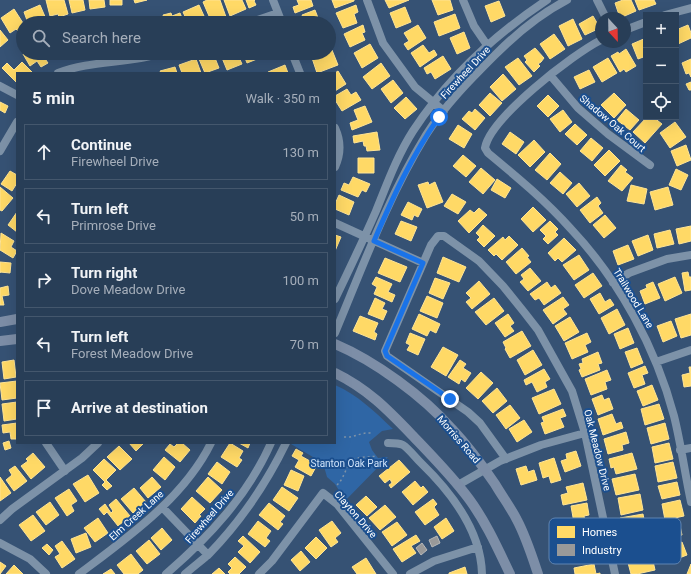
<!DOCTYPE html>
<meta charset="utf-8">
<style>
:root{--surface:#283e57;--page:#344961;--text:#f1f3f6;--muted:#a5aeba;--line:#44576d}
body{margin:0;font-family:Roboto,sans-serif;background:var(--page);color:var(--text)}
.controls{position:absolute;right:12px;top:12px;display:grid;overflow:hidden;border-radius:0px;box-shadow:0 4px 16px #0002}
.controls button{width:36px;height:36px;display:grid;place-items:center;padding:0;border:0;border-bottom:1px solid var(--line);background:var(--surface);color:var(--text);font:20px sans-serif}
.compass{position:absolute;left:595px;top:12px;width:36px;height:36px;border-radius:50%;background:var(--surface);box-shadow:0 4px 16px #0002;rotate:158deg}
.stop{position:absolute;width:12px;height:12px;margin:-9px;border:3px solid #1a73e8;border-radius:50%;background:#fff}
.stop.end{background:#1a73e8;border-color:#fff;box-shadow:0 1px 4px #0008}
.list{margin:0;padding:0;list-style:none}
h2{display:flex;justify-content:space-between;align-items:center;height:52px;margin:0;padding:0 16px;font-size:17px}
h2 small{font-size:13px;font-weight:400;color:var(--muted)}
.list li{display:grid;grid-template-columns:26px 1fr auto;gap:12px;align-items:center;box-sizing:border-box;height:56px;margin:0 8px 8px;padding:0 8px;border:1px solid var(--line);border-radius:0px}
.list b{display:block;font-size:15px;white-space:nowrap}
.list p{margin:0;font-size:13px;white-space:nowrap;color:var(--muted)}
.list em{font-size:13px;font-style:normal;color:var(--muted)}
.icon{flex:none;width:22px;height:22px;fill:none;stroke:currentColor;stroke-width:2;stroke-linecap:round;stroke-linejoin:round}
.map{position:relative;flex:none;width:691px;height:574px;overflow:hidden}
.search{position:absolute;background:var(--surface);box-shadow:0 4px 16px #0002;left:16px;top:16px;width:320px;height:44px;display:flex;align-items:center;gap:10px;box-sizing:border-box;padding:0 14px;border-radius:22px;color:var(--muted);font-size:15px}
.panel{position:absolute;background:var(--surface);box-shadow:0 4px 16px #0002;left:16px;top:72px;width:320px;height:372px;border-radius:0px}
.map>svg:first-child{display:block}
.green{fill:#2f66a5}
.homes{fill:#ffd966;stroke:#ffe494}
.industry{fill:#999;stroke:#b8b8b8}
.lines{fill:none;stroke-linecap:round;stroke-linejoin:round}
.path{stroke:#7d92a8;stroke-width:1.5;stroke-dasharray:2 3;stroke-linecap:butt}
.minor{stroke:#7d92a8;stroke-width:8}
.major{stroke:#7d8ea7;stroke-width:10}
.route{stroke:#1a73e8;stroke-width:5}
.labels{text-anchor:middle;stroke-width:4;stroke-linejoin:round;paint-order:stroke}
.street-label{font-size:10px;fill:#fff;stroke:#1b4f8f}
.park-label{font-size:10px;fill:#cfe3fa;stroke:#1b4f8f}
.key{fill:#1b4f8f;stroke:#5f84b1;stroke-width:1}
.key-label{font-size:11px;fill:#fff}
</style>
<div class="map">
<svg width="691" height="574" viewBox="0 0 691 574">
<rect width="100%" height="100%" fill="#365274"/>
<path class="green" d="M335,385C358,395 375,412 393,429L382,431L369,442L372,450L378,458L388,457L341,505L340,492L335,484L327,477L323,463L291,444L292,443H335Z"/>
<path class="homes" d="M46,0H64L68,14L59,17L58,14L50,16Z
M69,0H83L85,10L72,13Z
M89,0H104L105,7L90,9Z
M110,0H122V5H110Z
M134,0H147L135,3Z
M207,0H220L226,17L212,23L203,2Z
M224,0H242L246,9L230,16Z
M246,0H255L254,1L256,5L249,8Z
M297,0H311L313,6L295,13L293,7L299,5Z
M332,0H354V1L335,8Z
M385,0H409L389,8Z
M432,0H450L453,10L438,15Z
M623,0H631L636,11L620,18L615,3Z
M635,0H654L656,4L639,10Z
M499,1L505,16L491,22L485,6Z
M40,5L46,19L36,23H28L24,12Z
M199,5L204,16L194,20L196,23H188L183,12Z
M356,5L358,12L354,14L357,23L343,28L336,13Z
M405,7L411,22L396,28L390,13Z
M14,9L23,23V29L19,32L16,29L10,33L1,18Z
M315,10L320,23H305L302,15Z
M171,13L172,16L180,13L184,23H165L163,15Z
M455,14L460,28L439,36L434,22Z
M593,16L600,28L585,35L579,24Z
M573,19L582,39L568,46L559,26Z
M363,25L365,32L362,33L365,40L350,47L344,34Z
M418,25L426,38L408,50L404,44L409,41L404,33Z
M688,25L691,33V38L678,44L676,40V30Z
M0,30L8,40L0,47Z
M464,32L470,48L457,54L450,38Z
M554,34L565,49L550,59L540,44Z
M646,38V56L638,59L632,44Z
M370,44L378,58L362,68L354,53Z
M423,45L429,53L434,50L437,55L420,67L411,53Z
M535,48L544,58L541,62L538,64L540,66L534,72L525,62L527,60L524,56Z
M626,49L636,66L626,72L624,69L620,72L611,56L618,52L619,54Z
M332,50L338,65L317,73L312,58L325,53H329V51Z
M25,53H41L48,63L41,67L37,61L30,66L23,54Z
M53,53H63L54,57Z
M213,53L219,68L205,73L199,59Z
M220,53H237L242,64L227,70Z
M243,53H261L262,57L247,63Z
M443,56L451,69L435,79L431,72L427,74L424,68Z
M518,58L532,76L519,85L505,67Z
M608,58L617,73L602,82L593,67Z
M196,59L201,73H182L179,65Z
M691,59V77L689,73L686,74L682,63Z
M22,62L33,73H17V83L2,68L7,63L14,70Z
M381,63L390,76L372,89L363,77Z
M285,65L288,73H269L268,72Z
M175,67L177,73H161L160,71Z
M589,70L595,82L580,89L574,77Z
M338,71L346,84L335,91V73Z
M503,74L516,89L502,101L490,87Z
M393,80L403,93L391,103L381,89Z
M691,82V90H689L686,84Z
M347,89L351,95L356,92L361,100L342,111L335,100V96Z
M490,93L502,103L490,116L479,105Z
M614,93L626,105L614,118L601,105Z
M548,95L559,106L548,117L537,106Z
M406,97L417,109L405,119L394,108Z
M0,102L8,106L5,113L0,110Z
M365,106L372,122L352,130L350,123L358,120L354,110Z
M475,109L485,118L475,130L462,119L469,111L472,113Z
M626,109L639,120L630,130L617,120Z
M563,110L572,122L560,132L550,119Z
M647,117H653L662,124L645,143L633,132Z
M675,122L686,137L670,148L660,133Z
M575,124L587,135L577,145L565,134Z
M458,125L472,134L464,148L449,139Z
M377,132L380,150L367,151L366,146H364L363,141L354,143L353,136Z
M510,132L524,142L516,154L502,144Z
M591,138L603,148L592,161L580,151Z
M534,140L545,152L530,167L518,155Z
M686,145L691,160L677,166L671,151Z
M609,150L620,161L605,176L594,165Z
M550,153L561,164L547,180L535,170Z
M463,155L476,166L466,177L453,166Z
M358,158H374V173H358Z
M621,165L627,170L625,172L633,178L622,191L608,181Z
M481,168L495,180L483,194L469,182Z
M676,169L688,175L681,190L669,185Z
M10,171L17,175V183L12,191L1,184Z
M560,172L572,183L563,194L550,183Z
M353,177L370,184L366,192L362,190L358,197L341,190L344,183L349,185Z
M497,179L511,188L505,198L491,190Z
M428,182L429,185L435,182L443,202L427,208L418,185Z
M579,183L590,196L577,207L566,194Z
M631,185L647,189L644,204L627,201Z
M0,187L13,198L2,211L0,210Z
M668,187L673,205L655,210L650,192Z
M452,194L466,202L458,214L444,206Z
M339,195L354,202L349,215L335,209V204Z
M597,197L601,203L598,206L603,213L590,223L580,210Z
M408,202L422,209L418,217L414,215L412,220L401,215Z
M533,207L546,220L533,232L521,219Z
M479,208L487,215L469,233L458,221L470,210L474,213Z
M17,212V232L8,225Z
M605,215L616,228L604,238L593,225Z
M401,221L417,227L411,241L395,234Z
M550,221L558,229L555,232L558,235L548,244L543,239L546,236L540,230Z
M483,225L495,236L484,247L477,240L480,237L476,233Z
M691,226V241L679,244L676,229Z
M670,230L674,244L657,248L654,234Z
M1,233L14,241L11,247L17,251L13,258L0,250Z
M335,235L341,237L335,251Z
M648,235L653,250L638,256L632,241Z
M509,236L518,245L502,260L496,254L494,256L488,250L503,237L505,240Z
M564,238L576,250L562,262L558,258L555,261L548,253Z
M628,245L634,259L618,265L613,251Z
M522,248L529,256L527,257L531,262L516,274L506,262Z
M579,255L589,270L574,280L563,265Z
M443,257L466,267L459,282L437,273Z
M385,258L407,267L400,282L378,273Z
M0,262L11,263L10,273L0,272V273Z
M530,268L541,281L528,291L520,282L524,279L521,275Z
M688,272L689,277H691V290L685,291L682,273Z
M593,273L602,286L584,298L575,285Z
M376,277L392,284L388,292L395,295L392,302L374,294L377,287L372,284Z
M675,277L682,293L665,301L658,284Z
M435,278L450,283L443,299L429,293Z
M479,281L490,294L472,309L466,302L471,298L466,293Z
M547,282L551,288L555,285L561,293L544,305L539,298L535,300L530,294Z
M653,282L660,298L645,304L640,291L647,288L646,285Z
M8,286L9,295L2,296L4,305H0V288Z
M600,293L605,302L610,299L614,305L599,314L590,299Z
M427,296L443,303L437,318L420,311Z
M563,297L569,305L563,309L567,314L553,324L543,310Z
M375,298L385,303L382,309L387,311L383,320L368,314Z
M494,298L504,311L486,325L475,312Z
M617,309L625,325L609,334L601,318Z
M419,314L440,324L436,333L430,330L427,336L412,329Z
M508,314L514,323L510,326L514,331L505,337L495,323Z
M691,314V335L681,338L675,319Z
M360,316L378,323L374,332L377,334L375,340L353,331Z
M570,317L579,332L564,341L555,326Z
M671,321L677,336L663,342L657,326Z
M628,328L634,343L620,349L614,334Z
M522,331L531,346L510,358L505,349L506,348L503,342Z
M410,333L425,339L418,355L407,350L410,345L406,343Z
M587,333L591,342L585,345L588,352L572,359L565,343Z
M443,347L458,355L446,376L431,367Z
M637,348L643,363L631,368L625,352Z
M533,350L542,365L525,375L517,360Z
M598,352L602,363L598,364L600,370L582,377L579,370L581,369L579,364L583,363L582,359Z
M14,360L16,377L4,379L2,362Z
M460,360L466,364L463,368L471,373L465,382L461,379L459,384L448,377Z
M645,366L648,373L642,375L645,384L634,388L628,373Z
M689,367H691V386L684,387L682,375L690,373Z
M544,369L550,379L545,382L547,387L537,392L532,382L526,385L524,380Z
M607,370L611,380L605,382L607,389L591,395L585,379Z
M481,372L493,383L478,399L466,388Z
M17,381V398L2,400L0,383Z
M652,385L658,400L643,406L637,391Z
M497,388L507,401L493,413L482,401Z
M554,389L561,404L539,414L532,398Z
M602,395L604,400L609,398L613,409L598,415L592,399Z
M17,402V419L4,421L2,404Z
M659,404L664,419L645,425L641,409Z
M510,405L520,418L506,429L496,415Z
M563,409L566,416L560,418L564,427L545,434L541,423L544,422L542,417Z
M612,414L616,424L621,422L623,428L603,435L598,419Z
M524,420L532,432L517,442L509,429Z
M17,423V439H11L10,432L3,433L2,425Z
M665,423L669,439L651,444L647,428Z
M626,432L629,443L622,445L623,450L608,454L604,439Z
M9,441L11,448L5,450L3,443Z
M129,443H144L136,451Z
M178,443H182L190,450L180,462L165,450L170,444L174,447Z
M230,443L243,451L239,458L242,460L237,467L221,457Z
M239,443H250L248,448Z
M669,443L673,459L655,463L652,447Z
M119,446L132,459L120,470L107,457Z
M296,449L303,453L301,456L317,465L311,476L295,467L299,460L292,456Z
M576,451L581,466L565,472L561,461L567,459L566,454Z
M33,453L45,467L31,479L21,466L28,461L26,459Z
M632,453L637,469L616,474L614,467L611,468L609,459Z
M164,457L175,467L165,480L153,470Z
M554,458L561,480L551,483L549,476L543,478L539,463Z
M104,459L116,470L106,480L112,486L107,490L102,485L105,482L93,470Z
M399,460L410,472L391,488L389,485L392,483L390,479L385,483L379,476Z
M217,462L230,472L222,484L208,474Z
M673,462L677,478L658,482L655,466Z
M15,466L27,481L14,491L6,480L12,475L9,470Z
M526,466L528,472L534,470L537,480L521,485L516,469Z
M291,470L304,476L298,491L284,485Z
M635,474L639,490L616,495L612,479Z
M88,475L99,493L85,502L73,484Z
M0,477L11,493L0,501Z
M152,477L161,487L148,498L140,488Z
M208,477L222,490L210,503L196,491Z
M415,481L421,488L423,486L428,492L413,505L402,492Z
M677,482L680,495L662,499L658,486Z
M583,483L587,500L563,505L561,495L568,493L566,487Z
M282,487L298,498L289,511L273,500Z
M134,488L146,502L133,513L121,499Z
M69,489L77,501L71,505L74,511L67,516L55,498Z
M640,494L643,510L621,515L618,498Z
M366,496L377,507L367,516L356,505Z
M192,497L205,509L199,515L201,516L195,523L181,509Z
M116,499L130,516L118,526L107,512L104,515L99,509L105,504L111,513L113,511L109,505Z
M433,499L437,504L434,507L439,515L425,525L415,512Z
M680,500L684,516L665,520L662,504Z
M50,502L59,515L46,525L36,512Z
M269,503L285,516L280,522L283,524L278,530L259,515Z
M587,503L589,515L584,516L585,521L574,523L571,506Z
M385,505L396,517L380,530L369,518Z
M643,514L646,530L623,535L620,518Z
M33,515L45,531L31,541L19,525Z
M98,518L108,533L95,542L84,528Z
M446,518L454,531L442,539L434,527Z
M258,521L271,531L266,538L270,541L265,547L248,534Z
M332,521L341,533L335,538L338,542L331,547L319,530Z
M679,521L682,535L669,538L667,523Z
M397,522L407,535L392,546L382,532Z
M162,528L172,540L161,550L151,538Z
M86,533L91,547L76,553L71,539Z
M416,535L420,541L411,546L416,553L402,562L393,549Z
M243,536L260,552L250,563L238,552L244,546L238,541Z
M316,537L327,548L316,559L305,548Z
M149,540L160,554L147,564L136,551Z
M62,541L75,559L62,568L55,557L60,554L55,546Z
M682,542L687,555L674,560L669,547Z
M47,544L53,550L49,555L42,548Z
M301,551L310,562L300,571L291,560Z
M131,554L143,570L138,574H124L117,565Z
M644,555L646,562L653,561L655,570L637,574H631L627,559Z
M235,557L246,567L239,574H230L228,572L232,568L228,564Z
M366,558L376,574H357L352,567Z
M0,562L6,566L0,574Z
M594,564L596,574L600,573V574H575L574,568Z
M691,564V574H687Z
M14,565L23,574H6Z
M465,567L467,574H449V573Z
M219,568L225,574H212Z
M111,569L115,574H103Z"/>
<path class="industry" d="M437,536L440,543L432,547L429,540Z
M422,543L427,550L421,555L416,548Z"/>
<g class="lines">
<path class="path" d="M344,437C354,438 361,432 371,433
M337,485C345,478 346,463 355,459C361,456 368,458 375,456"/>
<path class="minor" d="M273,0L282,23
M367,0L383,43L415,87L444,111
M463,0L474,26L487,45
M597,0L606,18
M665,15L691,8
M249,23L278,13
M625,30L646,22
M601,40C573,54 490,118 485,148L488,153C517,177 546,201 571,229C619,280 656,348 674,416C681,444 685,474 691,502
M292,53L300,73
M58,73C91,60 129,64 162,53
M550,75L578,108L608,134L650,165
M0,86L17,95
M335,128C341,141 341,154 335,167
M0,151L17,122
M335,223L423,263
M613,283L629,273L667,259L691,255
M335,299C349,270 363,241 376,211C387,184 397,156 413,131C448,78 494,35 547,0
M335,333C363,266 388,197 426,135C445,105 470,80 495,55C516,34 540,14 567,0
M656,362L691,350
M46,443L65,471
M388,443C392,443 399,443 403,445C409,449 415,457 421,463C451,492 481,530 482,574
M680,450L691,448
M506,459L480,423L468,412L387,356L385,351L431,245L438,236H444L479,261L503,286L524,312L538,330L572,391L585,433L615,574
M458,485L500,461L541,445L585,433
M162,507L208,555
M0,520L12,509L82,458L98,443
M0,543L30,559L46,574
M79,574C127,538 184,498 211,443
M166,574C209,537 248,495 271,443
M185,574C193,567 201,561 209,554C240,522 266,484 286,443
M259,574L272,561L323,493L337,504L393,574
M410,574L434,561L478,547"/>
<path class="major" d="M0,322L17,319
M0,341L17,339
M335,344C375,361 423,396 452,429C468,446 482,465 495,484C502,496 511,508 517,520C526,537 532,556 538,574
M335,373C368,389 388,410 413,436C432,456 452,476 469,499C486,522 498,549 510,574"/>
</g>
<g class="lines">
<path class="route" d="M439,117C411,157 393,197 374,241L423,263L385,351L387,356L450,399"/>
</g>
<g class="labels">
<g class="street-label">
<text transform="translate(465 72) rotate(-47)" y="4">Firewheel Drive</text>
<text transform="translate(613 123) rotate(40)" y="4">Shadow Oak Court</text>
<text transform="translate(634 298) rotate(59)" y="4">Trailwood Lane</text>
<text transform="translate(459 439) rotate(49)" y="4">Morriss Road</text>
<text transform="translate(598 450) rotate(76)" y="4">Oak Meadow Drive</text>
<text transform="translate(356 514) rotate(49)" y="4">Clayton Drive</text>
<text transform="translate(136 515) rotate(-42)" y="4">Elm Creek Lane</text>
<text transform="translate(209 516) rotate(-49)" y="4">Firewheel Drive</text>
</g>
<g class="park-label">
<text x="349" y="467">Stanton Oak Park</text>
</g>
</g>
<rect x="549" y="518" width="132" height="46" rx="6" class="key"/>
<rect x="557" y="526" width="18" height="12" fill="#ffd966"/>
<rect x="557" y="544" width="18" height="12" fill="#999"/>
<g class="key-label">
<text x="582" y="536">Homes</text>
<text x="582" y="554">Industry</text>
</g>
</svg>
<div class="controls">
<button>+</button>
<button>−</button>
<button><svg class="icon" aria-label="locate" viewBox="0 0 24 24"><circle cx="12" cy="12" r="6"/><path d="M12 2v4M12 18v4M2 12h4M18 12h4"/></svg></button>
</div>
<svg class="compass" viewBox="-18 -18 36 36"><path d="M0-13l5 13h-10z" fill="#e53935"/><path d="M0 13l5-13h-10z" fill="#a5aeba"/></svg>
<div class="stop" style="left:439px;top:117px"></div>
<div class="stop end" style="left:450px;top:399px"></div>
<div class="search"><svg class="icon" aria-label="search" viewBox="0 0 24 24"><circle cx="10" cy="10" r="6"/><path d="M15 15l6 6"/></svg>Search here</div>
<section class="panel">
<h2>5 min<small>Walk · 350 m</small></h2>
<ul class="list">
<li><svg class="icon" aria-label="ahead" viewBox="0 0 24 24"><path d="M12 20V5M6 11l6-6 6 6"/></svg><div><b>Continue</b><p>Firewheel Drive</p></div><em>130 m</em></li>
<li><svg class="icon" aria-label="left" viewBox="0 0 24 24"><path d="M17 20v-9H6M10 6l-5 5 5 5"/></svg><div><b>Turn left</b><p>Primrose Drive</p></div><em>50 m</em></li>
<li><svg class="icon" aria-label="right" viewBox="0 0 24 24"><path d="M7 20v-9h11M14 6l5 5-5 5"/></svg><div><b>Turn right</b><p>Dove Meadow Drive</p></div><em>100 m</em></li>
<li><svg class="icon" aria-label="left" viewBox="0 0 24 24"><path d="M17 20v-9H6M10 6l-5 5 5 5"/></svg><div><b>Turn left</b><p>Forest Meadow Drive</p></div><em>70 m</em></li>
<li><svg class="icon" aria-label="arrive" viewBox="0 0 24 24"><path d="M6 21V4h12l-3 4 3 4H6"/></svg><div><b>Arrive at destination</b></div></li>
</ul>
</section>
</div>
